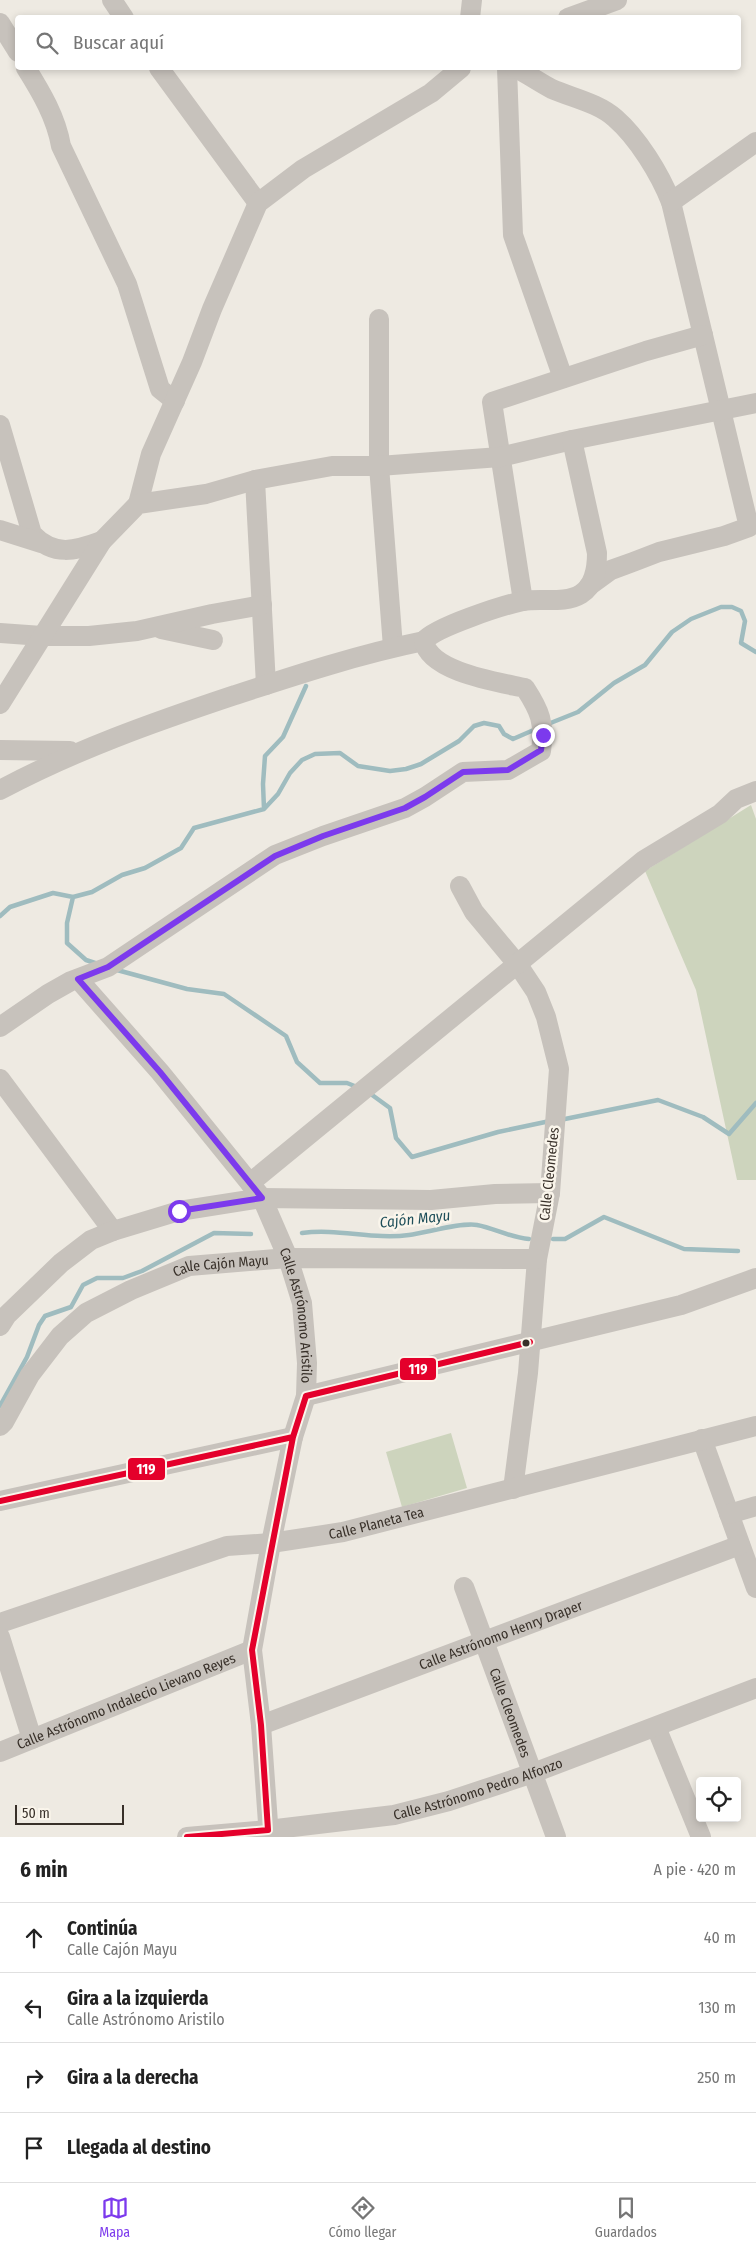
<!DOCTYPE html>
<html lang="es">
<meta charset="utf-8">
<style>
:root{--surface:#fff;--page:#f2f2f2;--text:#222;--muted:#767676;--line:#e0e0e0;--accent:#7c3aed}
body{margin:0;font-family:"Fira Sans Condensed",sans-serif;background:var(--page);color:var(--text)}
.controls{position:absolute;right:15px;bottom:15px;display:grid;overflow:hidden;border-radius:5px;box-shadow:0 2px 8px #0003}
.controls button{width:45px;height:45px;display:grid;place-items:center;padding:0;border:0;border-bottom:1px solid var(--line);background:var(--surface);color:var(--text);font:25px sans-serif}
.scale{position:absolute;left:15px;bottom:12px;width:109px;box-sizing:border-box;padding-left:5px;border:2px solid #383029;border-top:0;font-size:14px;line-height:18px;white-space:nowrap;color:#383029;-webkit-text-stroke:4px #faf5eb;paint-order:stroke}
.stop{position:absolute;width:15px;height:15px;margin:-11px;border:4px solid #7c3aed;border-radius:50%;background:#fff}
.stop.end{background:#7c3aed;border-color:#fff;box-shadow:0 1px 5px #0008}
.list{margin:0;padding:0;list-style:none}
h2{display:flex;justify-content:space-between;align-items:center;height:65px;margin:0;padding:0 20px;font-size:21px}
h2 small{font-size:16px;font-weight:400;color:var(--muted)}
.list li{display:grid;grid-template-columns:32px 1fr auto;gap:15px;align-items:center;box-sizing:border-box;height:70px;padding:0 20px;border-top:1px solid var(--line)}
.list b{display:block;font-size:19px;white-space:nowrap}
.list p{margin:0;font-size:16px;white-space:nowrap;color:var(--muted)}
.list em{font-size:16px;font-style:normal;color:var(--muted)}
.icon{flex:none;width:28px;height:28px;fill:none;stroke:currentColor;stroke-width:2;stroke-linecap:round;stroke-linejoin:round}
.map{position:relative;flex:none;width:756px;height:1837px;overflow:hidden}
.search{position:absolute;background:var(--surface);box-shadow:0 2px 8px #0003;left:15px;right:15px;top:15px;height:55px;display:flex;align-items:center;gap:12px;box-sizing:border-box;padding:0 18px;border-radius:5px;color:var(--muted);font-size:19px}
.sheet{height:345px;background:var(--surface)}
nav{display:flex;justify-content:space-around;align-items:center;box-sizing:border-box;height:70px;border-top:1px solid var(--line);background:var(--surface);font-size:14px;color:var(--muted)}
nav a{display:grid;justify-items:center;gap:2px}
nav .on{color:var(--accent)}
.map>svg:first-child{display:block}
.green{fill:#cdd4bd}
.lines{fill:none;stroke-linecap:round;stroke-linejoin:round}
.stream{stroke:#9fbcbf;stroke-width:4.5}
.minor{stroke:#c7c2bc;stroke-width:20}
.bus-1-casing{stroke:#faf5eb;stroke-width:10}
.bus-1{stroke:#e4002b;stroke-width:6}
.route{stroke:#7c3aed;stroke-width:6}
.bus-dot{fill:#383029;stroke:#faf5eb;stroke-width:2}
.labels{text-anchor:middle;stroke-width:5;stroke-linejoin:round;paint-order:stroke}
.street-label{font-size:14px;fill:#383029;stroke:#faf5eb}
.water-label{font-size:15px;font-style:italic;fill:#1f4f5a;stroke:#faf5eb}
.line-badge{stroke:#faf5eb;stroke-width:2}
.badge-label{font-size:14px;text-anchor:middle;font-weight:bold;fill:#fff}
</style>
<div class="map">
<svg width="756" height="1837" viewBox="0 0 756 1837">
<rect width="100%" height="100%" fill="#eeeae2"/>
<path class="green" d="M751,805L756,819V1180H737L696,990L645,871Z
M451,1433L467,1488L402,1507L386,1452Z"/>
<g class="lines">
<path class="stream" d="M548,724L578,712L614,683L645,665L672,632L691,619L721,607H732L741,611L745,621L741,643L756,652
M264,809L263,784L265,756L283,737L306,686
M73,897L67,923V943L86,960L98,964
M0,916L10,907L53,893L73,897L92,892L122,875L145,868L181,848L194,828L264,809L278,794L290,773L302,760L315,754L340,753L358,766L390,771L406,769L421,764L459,741L474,726L484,723L499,726L504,734L513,739L536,729
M117,970L187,989L224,994L286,1036L297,1062L320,1083H347L357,1087
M368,1092L390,1108L396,1138L412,1157L498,1132L550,1121
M560,1120L658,1100L703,1117L729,1134L756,1103
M302,1233C338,1228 373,1240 409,1235C426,1233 461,1222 477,1225C494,1228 511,1238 529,1239
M553,1239H565L604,1217L684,1249L738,1251
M0,1406L27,1357L39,1325L45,1316L71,1307L83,1285L97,1278H123L142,1271L214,1233L251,1234"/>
<g class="minor">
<path d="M112,0L124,18"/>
<path d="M470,18L472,0"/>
<path d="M568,18L617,0"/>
<path d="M0,23L18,52"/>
<path d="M26,68C41,92 56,117 61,146L127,284L160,389L175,401"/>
<path d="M159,68L258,203"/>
<path d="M507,68L513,235L563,378"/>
<path d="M515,68C528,74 540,83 552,89C573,98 598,103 615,118C638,138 660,174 671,202L749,527L724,536L659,552L633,562L611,570L589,586"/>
<path d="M671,202L756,142"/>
<path d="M379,319V466L393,647"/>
<path d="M0,425L32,534C54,557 75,551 102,541"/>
<path d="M255,480L266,685"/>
<path d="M138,504L151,454L192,362L212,309L258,203L303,169L431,93L461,68"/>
<path d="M0,530L41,543"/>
<path d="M523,601L492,402L646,351L703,335"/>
<path d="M161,629L213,640"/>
<path d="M0,633L42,636H89L137,631L212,614L262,605"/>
<path d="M0,704L102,541L138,504L206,494L255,480L332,466H379L500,457L572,440L756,403"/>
<path d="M0,750L70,751"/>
<path d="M0,790C75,750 154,722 235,695C296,675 360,654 424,641"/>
<path d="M460,886L474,912L518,965L536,992L546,1017L559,1069L550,1193L537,1259L528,1373L513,1489"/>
<path id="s1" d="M78,979L160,1072L262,1198L288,1258L302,1303L307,1363L306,1396L293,1437L271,1543L252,1650L261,1725L269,1837"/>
<path d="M0,1027L48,994L71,981L108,967L275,855L323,836L405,808L425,797L463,772L508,770L541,751C545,723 540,711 525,688C498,682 429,672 424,641C435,627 504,605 523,601C541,598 565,604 581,594C595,585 597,568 597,553L572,440"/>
<path d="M0,1079L113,1231"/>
<path d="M250,1183L644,860L720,814L736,799L756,791"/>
<path d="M0,1326L7,1315L61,1263L91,1240L113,1231L179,1211L262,1198L431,1200L495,1194L550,1193"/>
<path d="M306,1396L681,1305L756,1278"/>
<path id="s2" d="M0,1426L4,1422L30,1375L60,1336L86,1313L131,1290L189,1266L288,1258L537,1259"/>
<path d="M702,1439L756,1588"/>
<path d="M0,1501L293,1437"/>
<path d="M729,1514L756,1506"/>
<path id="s3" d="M464,1587L556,1837"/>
<path id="s4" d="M0,1623L227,1546L271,1543L343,1532L756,1426"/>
<path d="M0,1637L32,1739"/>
<path id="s5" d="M261,1725L740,1545"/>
<path d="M656,1727L701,1837"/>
<path id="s6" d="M0,1752L252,1650"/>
<path id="s7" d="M187,1837L268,1830L394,1815L449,1801L533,1773L756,1688"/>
</g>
<defs>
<path id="bus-1" d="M306,1396L530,1342
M0,1501L293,1437
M187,1837L268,1830L261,1725L252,1650L293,1437L306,1396"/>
</defs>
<use href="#bus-1" class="bus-1-casing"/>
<use href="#bus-1" class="bus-1"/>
</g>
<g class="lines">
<path class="route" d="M179,1211L262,1198L160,1072L78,979L108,967L275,856L323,836L405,808L425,797L463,772L508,770L541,750L543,735"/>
</g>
<circle class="bus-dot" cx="526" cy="1343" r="4.5"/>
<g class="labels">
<g class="street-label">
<text transform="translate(549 1174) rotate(-84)" y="5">Calle Cleomedes</text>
<text dy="5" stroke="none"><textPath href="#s2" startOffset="288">Calle Cajón Mayu</textPath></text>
<text dy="5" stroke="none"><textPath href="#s1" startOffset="410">Calle Astrónomo Aristilo</textPath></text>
<text dy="5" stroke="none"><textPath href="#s4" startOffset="391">Calle Planeta Tea</textPath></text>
<text dy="5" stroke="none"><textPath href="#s5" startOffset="256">Calle Astrónomo Henry Draper</textPath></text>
<text dy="5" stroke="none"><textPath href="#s6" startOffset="136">Calle Astrónomo Indalecio Lievano Reyes</textPath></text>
<text dy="5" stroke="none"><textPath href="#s3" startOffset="134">Calle Cleomedes</textPath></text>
<text dy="5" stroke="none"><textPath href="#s7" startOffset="296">Calle Astrónomo Pedro Alfonzo</textPath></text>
</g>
<g class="water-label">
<text transform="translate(415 1219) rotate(-6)" y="5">Cajón Mayu</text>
</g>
</g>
<g class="line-badge">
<rect x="399" y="1357" width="38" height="24" rx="5" fill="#e4002b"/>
<rect x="127" y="1457" width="39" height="24" rx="5" fill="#e4002b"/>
</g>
<g class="badge-label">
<text x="418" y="1374">119</text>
<text x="146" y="1474">119</text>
</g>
</svg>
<div class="controls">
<button><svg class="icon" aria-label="locate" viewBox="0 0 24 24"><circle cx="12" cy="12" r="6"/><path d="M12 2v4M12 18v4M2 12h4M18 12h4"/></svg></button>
</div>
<div class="scale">50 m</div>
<div class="stop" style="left:179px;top:1211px"></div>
<div class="stop end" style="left:543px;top:735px"></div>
<div class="search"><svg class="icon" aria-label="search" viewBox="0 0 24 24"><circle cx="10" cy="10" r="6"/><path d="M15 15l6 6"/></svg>Buscar aquí</div>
</div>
<section class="sheet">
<h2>6 min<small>A pie · 420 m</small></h2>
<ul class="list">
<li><svg class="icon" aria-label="ahead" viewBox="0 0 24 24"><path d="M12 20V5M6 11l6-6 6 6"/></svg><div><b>Continúa</b><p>Calle Cajón Mayu</p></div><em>40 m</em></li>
<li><svg class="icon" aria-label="left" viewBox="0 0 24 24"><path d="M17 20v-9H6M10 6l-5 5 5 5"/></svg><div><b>Gira a la izquierda</b><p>Calle Astrónomo Aristilo</p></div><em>130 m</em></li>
<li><svg class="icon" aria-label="right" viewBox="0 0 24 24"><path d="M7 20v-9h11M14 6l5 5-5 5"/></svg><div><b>Gira a la derecha</b></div><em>250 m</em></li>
<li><svg class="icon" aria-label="arrive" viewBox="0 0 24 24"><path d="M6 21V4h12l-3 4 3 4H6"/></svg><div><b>Llegada al destino</b></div></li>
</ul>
</section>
<nav>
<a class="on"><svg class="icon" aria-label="map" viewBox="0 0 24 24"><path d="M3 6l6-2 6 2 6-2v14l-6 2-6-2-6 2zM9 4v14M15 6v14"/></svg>Mapa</a>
<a><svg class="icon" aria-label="directions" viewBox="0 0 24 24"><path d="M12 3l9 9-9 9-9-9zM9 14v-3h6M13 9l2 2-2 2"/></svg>Cómo llegar</a>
<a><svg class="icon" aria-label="saved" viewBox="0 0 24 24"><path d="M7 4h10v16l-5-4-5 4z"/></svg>Guardados</a>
</nav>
